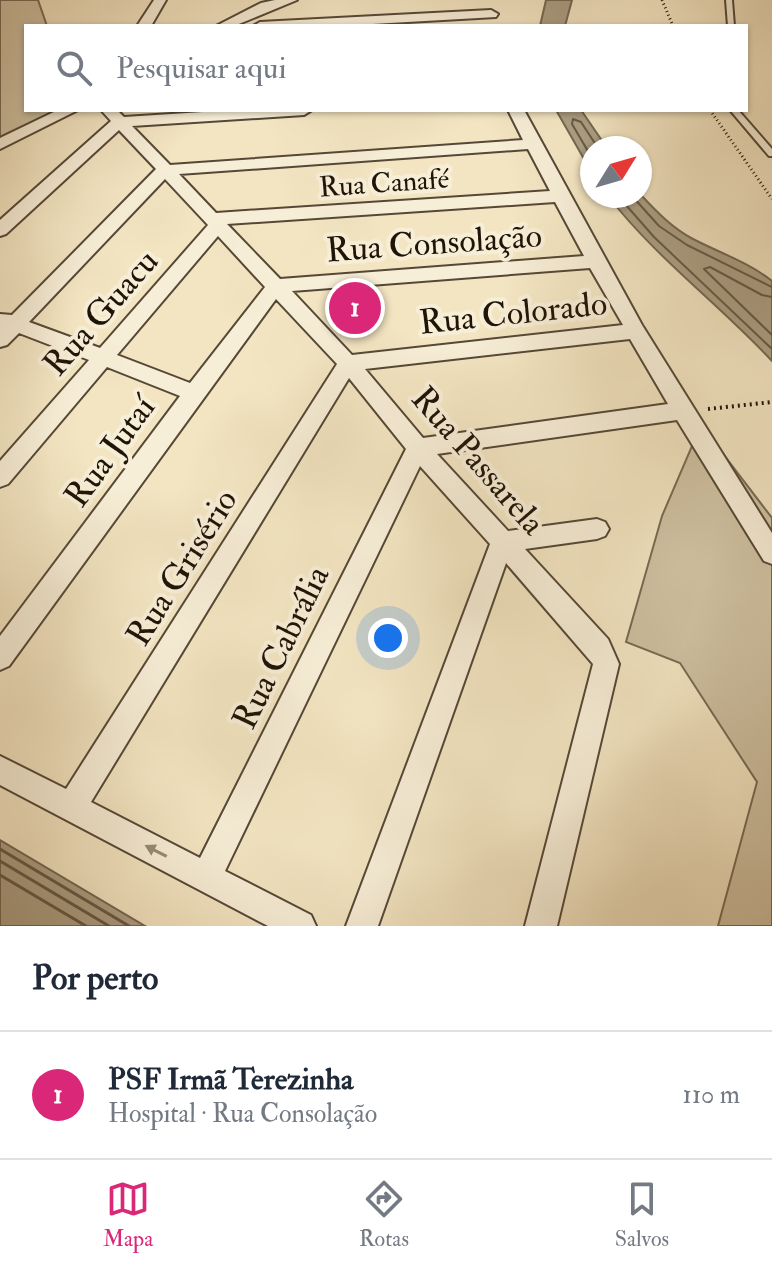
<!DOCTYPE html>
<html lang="pt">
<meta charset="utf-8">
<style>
:root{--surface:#fff;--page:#f6f6f7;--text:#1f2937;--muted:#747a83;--line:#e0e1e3;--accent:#db2777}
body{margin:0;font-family:"IM FELL Double Pica",serif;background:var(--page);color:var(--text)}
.compass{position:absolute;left:580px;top:136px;width:72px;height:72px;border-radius:50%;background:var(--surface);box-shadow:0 2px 6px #0004;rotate:53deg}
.you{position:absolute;left:388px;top:638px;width:28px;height:28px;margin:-20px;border:6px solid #fff;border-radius:50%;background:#1a73e8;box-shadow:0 0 0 12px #1a73e833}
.badge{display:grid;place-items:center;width:52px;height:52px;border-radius:50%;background:var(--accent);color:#fff;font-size:26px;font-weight:700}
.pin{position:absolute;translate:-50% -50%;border:4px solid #fff;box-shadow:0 2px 8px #0006}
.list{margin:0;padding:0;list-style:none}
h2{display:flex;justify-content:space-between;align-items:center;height:104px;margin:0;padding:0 32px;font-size:34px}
h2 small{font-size:26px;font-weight:400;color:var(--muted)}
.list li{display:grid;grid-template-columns:52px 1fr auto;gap:24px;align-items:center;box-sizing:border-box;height:128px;padding:0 32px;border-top:2px solid var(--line)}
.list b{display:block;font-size:30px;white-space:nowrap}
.list p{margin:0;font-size:26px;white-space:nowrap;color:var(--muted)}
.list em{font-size:26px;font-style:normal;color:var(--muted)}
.icon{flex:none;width:44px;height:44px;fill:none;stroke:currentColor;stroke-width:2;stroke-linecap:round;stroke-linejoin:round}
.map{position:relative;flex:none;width:772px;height:926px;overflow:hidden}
.search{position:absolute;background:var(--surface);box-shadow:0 2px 6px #0004;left:24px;right:24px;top:24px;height:88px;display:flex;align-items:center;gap:20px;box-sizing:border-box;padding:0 28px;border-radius:0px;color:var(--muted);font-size:30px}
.sheet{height:232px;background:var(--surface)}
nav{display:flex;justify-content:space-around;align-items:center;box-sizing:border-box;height:112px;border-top:2px solid var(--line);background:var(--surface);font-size:22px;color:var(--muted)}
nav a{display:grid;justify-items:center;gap:4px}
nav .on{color:var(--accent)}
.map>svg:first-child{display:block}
.green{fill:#cfc1a2;stroke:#786a54;stroke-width:2}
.water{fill:#ab9e82;stroke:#736751;stroke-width:2}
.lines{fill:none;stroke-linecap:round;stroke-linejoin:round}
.shore-far1{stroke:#665944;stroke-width:2}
.shore{stroke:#665944;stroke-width:3}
.service-casing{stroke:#554836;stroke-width:4}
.minor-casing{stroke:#554836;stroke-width:4}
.path-far1{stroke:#201407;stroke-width:3;stroke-dasharray:1 3;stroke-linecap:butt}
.path{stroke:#201407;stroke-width:4;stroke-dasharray:2 4;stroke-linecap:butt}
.service{fill:#f7eed7;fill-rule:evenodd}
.minor{fill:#f7eed7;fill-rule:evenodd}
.oneway{fill:#968c79}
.labels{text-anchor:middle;stroke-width:8;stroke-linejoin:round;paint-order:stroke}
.far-street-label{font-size:28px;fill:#201407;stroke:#f7eed7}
.street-label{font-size:34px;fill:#201407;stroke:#f7eed7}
</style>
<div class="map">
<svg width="772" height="926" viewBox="0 0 772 926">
<rect width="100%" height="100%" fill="#f3e5c2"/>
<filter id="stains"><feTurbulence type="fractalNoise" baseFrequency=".0025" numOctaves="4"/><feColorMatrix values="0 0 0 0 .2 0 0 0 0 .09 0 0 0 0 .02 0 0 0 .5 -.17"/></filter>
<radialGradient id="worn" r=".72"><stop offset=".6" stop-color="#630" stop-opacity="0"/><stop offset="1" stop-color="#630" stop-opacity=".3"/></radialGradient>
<path class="green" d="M0,0H38L47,26H26V110H56L0,140Z
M701,425L772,518V926H718L757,782L680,663L626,642L662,516Z"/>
<path class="water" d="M546,0H572L565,26H540Z
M556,110H581L607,148H592V173Z
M640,194C656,211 672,228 693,239C720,253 748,262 772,281V361C719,304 656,258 608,196Z
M0,840L145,926H0Z"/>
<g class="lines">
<path class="shore-far1" d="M592,158L572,124L573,119L581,122L598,148
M618,196L654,237L772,349
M632,196L659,226L687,245L772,287
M772,297L762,295L710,267L704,269L772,335"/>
<path class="shore" d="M0,849L129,926
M0,861L109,926
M0,875L86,926"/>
<defs>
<path id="service" d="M726,0H732L734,26H728Z
M730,110H738L772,149V156H769Z"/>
<path id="minor" d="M154,0H166L151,26H137Z
M275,0H297L234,26H216L261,3Z
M491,10L498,14L496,17L337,26H253L260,22Z
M58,110H78L0,149V138Z
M101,110H117L124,117L234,110H312L304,115L132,126L170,165L523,140L508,110H524L642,325L772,533V564L764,561L677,420L437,454L508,531L597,519L605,522L609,529L605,536L597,539L525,549L608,639L619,664L557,926H525L593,664L506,563L378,926H346L490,544L420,466L225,871L311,915L316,926H268L0,785V756L66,789L337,364L276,299L9,666L0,670V636L180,396L107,367L8,484L0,487V461L89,360L19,333L7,345L0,347V314L12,315L156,169L119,130L6,234L0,236V220L111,121ZM528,149L550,191L216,213L179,174ZM165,179L208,225L100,348L29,322ZM555,202L584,256L280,279L227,224ZM218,236L265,287L190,383L117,355ZM590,268L623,325L352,355L292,291ZM630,339L668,404L423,438L365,369ZM349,378L406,449L200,858L91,802Z"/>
</defs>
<use href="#service" class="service-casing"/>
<use href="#minor" class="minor-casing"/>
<path class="path-far1" d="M662,0L673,26
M710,110L772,199"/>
<path class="path" d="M708,409L772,402"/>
<use href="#service" class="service"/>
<use href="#minor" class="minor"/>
</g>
<defs><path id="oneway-solid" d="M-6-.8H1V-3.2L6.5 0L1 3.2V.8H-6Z" transform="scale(2)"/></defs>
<use class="oneway" href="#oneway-solid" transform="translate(156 851) rotate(-153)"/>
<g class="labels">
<g class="far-street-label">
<text transform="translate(384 182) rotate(-4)" y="10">Rua Canafé</text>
</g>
<g class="street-label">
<text transform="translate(434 242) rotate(-4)" y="12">Rua Consolação</text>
<text transform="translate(100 312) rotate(-49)" y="12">Rua Guacu</text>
<text transform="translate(513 312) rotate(-6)" y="12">Rua Colorado</text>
<text transform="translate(109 451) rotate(-54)" y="12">Rua Jutaí</text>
<text transform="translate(479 460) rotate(49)" y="12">Rua Passarela</text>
<text transform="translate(181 567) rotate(-58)" y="12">Rua Grisério</text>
<text transform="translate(280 647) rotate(-64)" y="12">Rua Cabrália</text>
</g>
</g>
<rect width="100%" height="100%" filter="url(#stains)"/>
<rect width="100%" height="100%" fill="url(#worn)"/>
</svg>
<svg class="compass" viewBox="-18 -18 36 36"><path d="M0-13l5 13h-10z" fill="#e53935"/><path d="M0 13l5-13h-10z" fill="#747a83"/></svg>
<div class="you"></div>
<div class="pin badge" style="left:355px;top:308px">1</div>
<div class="search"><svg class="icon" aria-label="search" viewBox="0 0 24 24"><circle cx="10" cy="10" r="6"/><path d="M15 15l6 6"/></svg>Pesquisar aqui</div>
</div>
<section class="sheet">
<h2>Por perto<small></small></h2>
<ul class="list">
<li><span class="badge">1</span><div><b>PSF Irmã Terezinha</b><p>Hospital · Rua Consolação</p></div><em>110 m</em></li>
</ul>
</section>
<nav>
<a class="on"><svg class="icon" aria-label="map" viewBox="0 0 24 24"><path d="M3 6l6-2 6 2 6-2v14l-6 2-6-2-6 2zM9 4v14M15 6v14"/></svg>Mapa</a>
<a><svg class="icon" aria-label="directions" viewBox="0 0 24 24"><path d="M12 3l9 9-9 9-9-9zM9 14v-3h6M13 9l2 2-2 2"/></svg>Rotas</a>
<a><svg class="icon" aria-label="saved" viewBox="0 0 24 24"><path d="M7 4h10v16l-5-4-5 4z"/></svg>Salvos</a>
</nav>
